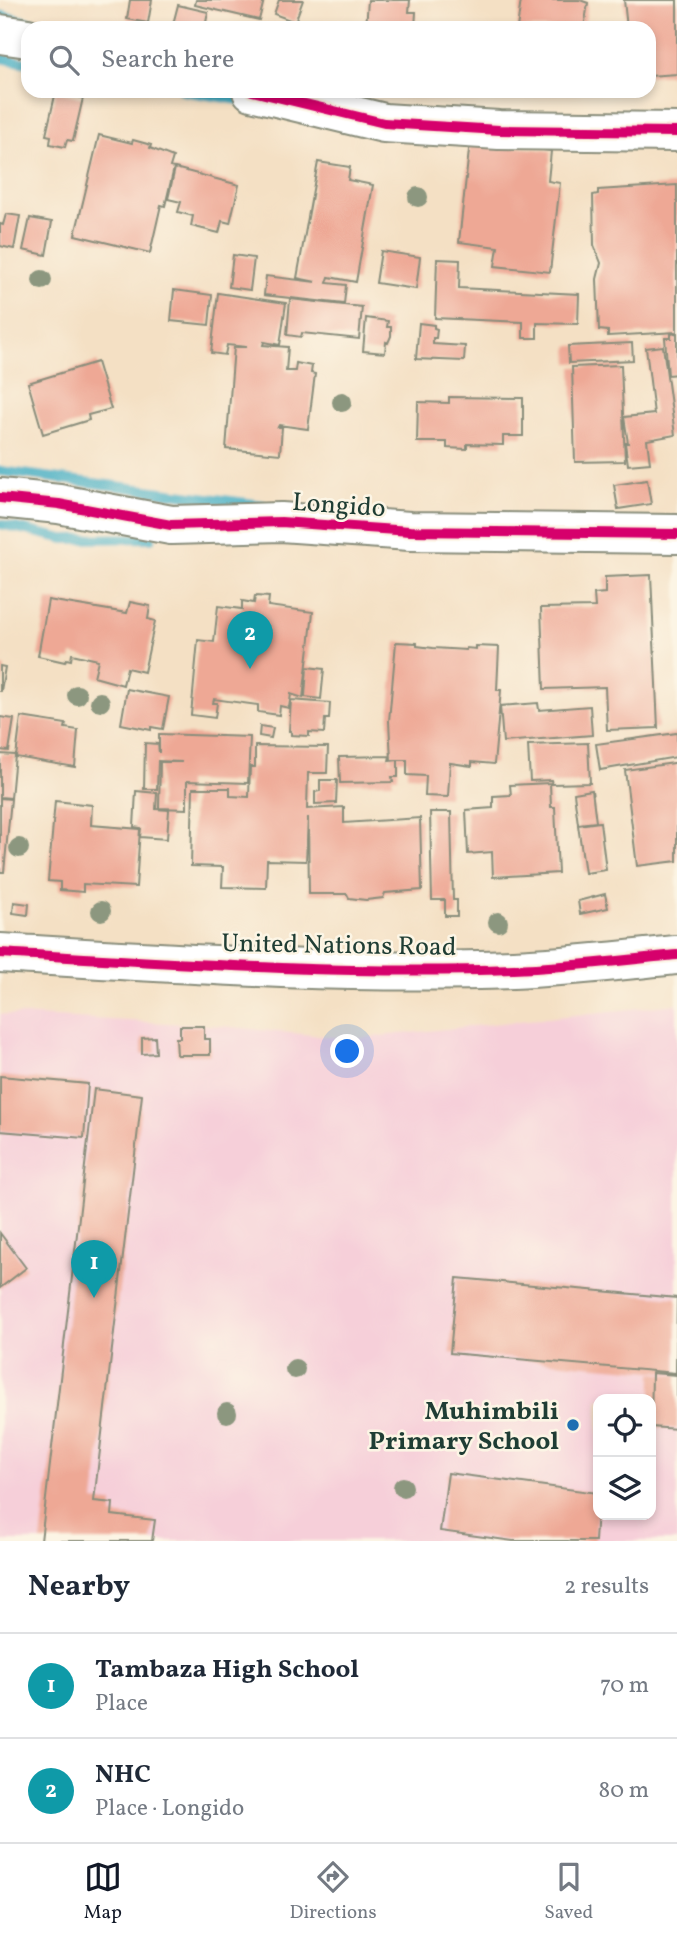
<!DOCTYPE html>
<meta charset="utf-8">
<style>
:root{--surface:#fff;--page:#f6f6f7;--text:#1f2937;--muted:#747a83;--line:#e0e1e3;--accent:#111827}
body{margin:0;font-family:Vollkorn,serif;background:var(--page);color:var(--text)}
.controls{position:absolute;right:21px;bottom:21px;display:grid;overflow:hidden;border-radius:14px;box-shadow:0 4px 10px #0003}
.controls button{width:63px;height:63px;display:grid;place-items:center;padding:0;border:0;border-bottom:2px solid var(--line);background:var(--surface);color:var(--text);font:35px sans-serif}
.you{position:absolute;left:348px;top:1052px;width:24px;height:24px;margin:-18px;border:5px solid #fff;border-radius:50%;background:#1a73e8;box-shadow:0 0 0 10px #1a73e833}
.badge{display:grid;place-items:center;width:46px;height:46px;border-radius:50%;background:var(--accent);color:#fff;font-size:23px;font-weight:700}
.pin{position:absolute;translate:-50% -58px;filter:drop-shadow(0 2px 4px #0008)}
.pin::after{content:'';position:absolute;top:37px;width:24px;height:21px;background:inherit;clip-path:polygon(0 0,100% 0,50% 100%)}
.list{margin:0;padding:0;list-style:none}
h2{display:flex;justify-content:space-between;align-items:center;height:91px;margin:0;padding:0 28px;font-size:30px}
h2 small{font-size:23px;font-weight:400;color:var(--muted)}
.list li{display:grid;grid-template-columns:46px 1fr auto;gap:21px;align-items:center;box-sizing:border-box;height:105px;padding:0 28px;border-top:2px solid var(--line)}
.list b{display:block;font-size:26px;white-space:nowrap}
.list p{margin:0;font-size:23px;white-space:nowrap;color:var(--muted)}
.list em{font-size:23px;font-style:normal;color:var(--muted)}
.icon{flex:none;width:38px;height:38px;fill:none;stroke:currentColor;stroke-width:2;stroke-linecap:round;stroke-linejoin:round}
.map{position:relative;flex:none;width:677px;height:1541px;overflow:hidden}
.search{position:absolute;background:var(--surface);box-shadow:0 4px 10px #0003;left:21px;right:21px;top:21px;height:77px;display:flex;align-items:center;gap:18px;box-sizing:border-box;padding:0 24px;border-radius:21px;color:var(--muted);font-size:26px}
.sheet{height:301px;background:var(--surface)}
nav{display:flex;justify-content:space-around;align-items:center;box-sizing:border-box;height:98px;border-top:2px solid var(--line);background:var(--surface);font-size:19px;color:var(--muted)}
nav a{display:grid;justify-items:center;gap:4px}
nav .on{color:var(--accent)}
.map>svg:first-child{display:block}
.built{fill:#f6cfd9;fill-rule:evenodd}
.lines{fill:none;stroke-linecap:round;stroke-linejoin:round}
.stream{stroke:#45aec4;stroke-width:10}
.building{fill:#eea895}
.minor-casing{stroke:#8a8e7c;stroke-width:42}
.minor{stroke:#fff;stroke-width:38}
.cycleway-casing{stroke:#fcf5e5;stroke-width:15}
.cycleway{stroke:#d6006c;stroke-width:10}
.tree{fill:#8c977f}
.poi-dot{fill:#1f6fb2;stroke:#fcf5e5;stroke-width:2.5}
.labels{text-anchor:middle;stroke-width:5;stroke-linejoin:round;paint-order:stroke}
.street-label{font-size:26px;fill:#1f3d34;stroke:#fcf5e5}
.poi-label{font-size:26px;font-weight:bold;fill:#1f3d34;stroke:#fcf5e5;text-anchor:end}
</style>
<div class="map">
<svg width="677" height="1541" viewBox="0 0 677 1541">
<rect width="100%" height="100%" fill="#fcf5e5"/>
<filter id="ink" filterUnits="userSpaceOnUse"><feTurbulence type="fractalNoise" baseFrequency=".0143" numOctaves="2"/><feDisplacementMap in="SourceGraphic" scale="14" xChannelSelector="R" yChannelSelector="G"/><feConvolveMatrix kernelMatrix="1 2 1 2 8 2 1 2 1" color-interpolation-filters="sRGB"/></filter>
<filter id="wash" filterUnits="userSpaceOnUse"><feTurbulence type="fractalNoise" baseFrequency=".00686" numOctaves="4" result="noise"/><feDisplacementMap in="SourceGraphic" scale="28" xChannelSelector="R" yChannelSelector="G"/><feGaussianBlur stdDeviation="1.57" result="paint"/><feColorMatrix in="noise" values="0 0 0 0 0 0 0 0 0 0 0 0 0 0 0 0 0 1.4 0 .05"/><feComposite in="paint" operator="in"/></filter>
<g filter="url(#wash)">
<rect width="100%" height="100%" fill="#f4e0c4"/>
<path class="built" d="M677,1004V1541H0V1014L221,1026L353,1039ZM598,1399H651V1515H598Z"/>
<g class="lines">
<path class="stream" d="M0,15L52,28
M0,58L28,63
M183,91L247,101
M0,471L262,505
M0,524L64,539L151,538"/>
</g>
<g id="blocks">
<path class="building" d="M130,0H152L148,23L127,19Z
M196,0H264L259,20L195,5Z
M279,0H303L295,22L274,14Z
M368,0H410L409,12H416L415,28H366Z
M521,0H580L588,3L584,28H517Z
M624,0H677V74L649,76V28H627Z
M178,5L208,12L205,28H172Z
M56,91L83,98L73,141L67,140L65,147L50,144L51,136L46,135Z
M99,135L132,143L133,140L151,145L150,148L173,157L170,167L174,168L165,206L161,205L150,253L75,235Z
M470,141L551,151L548,181L560,183L550,272L495,266L498,247L459,242Z
M318,162L350,167L348,180L373,185L356,282L329,277L327,283L346,285L344,304L264,295L266,276L316,282L297,278Z
M175,168L239,185L230,223L222,221L219,233L191,226L193,216L178,212L181,202L168,199Z
M677,185V332L608,336V331L599,330L597,279L601,263L594,245L593,195L598,194V190Z
M6,214L20,216L14,249L0,246V224L3,225Z
M30,218L52,222L46,255L23,250Z
M381,251L420,257L416,289L376,283Z
M233,255L254,258L250,290L229,287Z
M437,259L460,260L459,288L579,294L578,324L537,323V338H523V322L435,318Z
M174,290L212,295L209,325L171,321Z
M218,293L286,303L280,345L264,342L263,345L288,347L286,371H295L296,363L312,366L311,373L315,374L308,429L279,425L278,427H282L280,454L226,449L234,347H247L227,345L225,355L211,353Z
M290,299L362,307L359,339L302,333L301,337L287,335Z
M366,318L388,321L387,327H391V336L388,343L386,342L385,353L363,351Z
M419,323L434,325V328L437,329L436,338H433V344L465,346L464,361L416,359Z
M677,333V374L668,375L665,338H671V334Z
M632,343L633,360L569,363L568,346Z
M663,346L675,435L647,440L650,463L628,465L625,443H628L624,417L654,414L646,348Z
M97,362L111,409L88,415L89,420L43,434L28,383Z
M621,365L625,461L575,462L572,367Z
M449,397L523,398V436H503V445L467,444V449L447,448V442H417L418,402L449,403Z
M647,480L651,504L618,509L614,485Z
M651,575L658,728L607,730L605,687L544,689L541,608L595,607L594,594L605,593V577Z
M255,596L269,597L268,606L313,612L303,698L291,694L289,708L280,706L279,715L258,712V705L214,699L213,703H217L215,718L191,715L198,640L214,642L218,606L242,609V601L254,603Z
M48,600L127,613L130,602L150,606L148,619L155,621L144,672L127,668L123,685L94,677L98,660L72,654L71,660L66,659L65,662L38,656Z
M396,642L417,643V646L433,648L466,650V648L476,649V646L499,647L497,690H501L494,764L472,762V766L450,763L448,797L425,796L426,776L407,775V760H391L389,721Z
M0,666L5,667L1,691H0Z
M307,667L324,669L321,699L305,697Z
M127,689L169,697L163,729L151,727V730L121,724Z
M291,700L330,703L329,719H325L324,733L309,732V736L291,735V731H289Z
M538,703L539,710L590,706L592,735L503,742L500,706Z
M0,717L14,719L9,751L0,750Z
M21,717L66,724L65,728L78,730L75,767L16,757Z
M260,726L273,728L271,738L259,736Z
M677,733V757L600,770L596,744Z
M159,734L250,737L248,783L187,781V809L159,808L160,762H182L158,761L157,789H144L145,743L158,744L159,753Z
M588,743L590,783L552,784L551,780L530,781L528,745Z
M255,746L328,747L327,773H308L307,809L344,807V823L420,818L422,890L385,893L383,898L366,900L349,898L347,894H309L308,817L306,861L267,860L266,888L222,887L223,867L191,866L193,788H230V796L249,797L250,767H255Z
M0,754L15,755L11,798L0,797Z
M390,756L389,761L398,760V777H392L393,782L340,783L339,757Z
M674,763H677V861L637,866L625,770Z
M320,780H337L336,803L315,804V792L320,791Z
M550,783L551,807H555L558,873L493,877L492,852L468,854L466,810L493,808V796L511,795L510,785Z
M592,790L596,822L578,824L574,793Z
M136,791L157,793L156,809L169,810L167,839L140,837L141,828L134,827Z
M0,798L11,799L4,872H0Z
M55,801L92,805L91,825L140,829L136,887L83,884V892L60,890V882L48,881Z
M430,812H451L453,900H457V916H445V900H432Z
M600,822L606,870L585,873L578,825Z
M605,894L608,908L580,914L578,901Z
M14,902L29,904L28,915L13,913Z
M180,1026H204V1039H210V1055H177L176,1038H180Z
M155,1037L156,1053L142,1054V1038Z
M0,1076L88,1084L84,1138L0,1131Z
M94,1089L142,1095L94,1501L113,1503L112,1515L155,1520L152,1541H41Z
M0,1233L26,1268L0,1288Z
M457,1278L677,1298L676,1373L450,1353Z
M652,1373L677,1375V1429L651,1427Z
M448,1473L598,1493L595,1541H513L440,1531Z"/>
</g>
</g>
<g filter="url(#ink)">
<use href="#blocks" fill-opacity="0" stroke="#8a8e7c" stroke-width="2"/>
<g class="lines">
<defs>
<path id="minor" d="M0,34L28,38
M252,91L384,123L499,130L677,132
M0,498L59,504L171,525L281,522L410,531L677,534
M0,953C171,963 342,975 513,969C568,967 623,960 677,955"/>
</defs>
<use href="#minor" class="minor-casing"/>
<use href="#minor" class="minor"/>
<defs>
<path id="cycleway" d="M252,91L384,123L499,130L677,132
M0,498L59,504L171,525L281,522L410,531L677,534
M0,953C171,963 342,975 513,969C568,967 623,960 677,955"/>
</defs>
<use href="#cycleway" class="cycleway-casing"/>
<use href="#cycleway" class="cycleway"/>
</g>
<g class="tree">
<circle cx="418" cy="197" r="10"/>
<circle cx="42" cy="280" r="10"/>
<circle cx="342" cy="402" r="10"/>
<circle cx="77" cy="695" r="10"/>
<circle cx="100" cy="702" r="10"/>
<circle cx="19" cy="848" r="10"/>
<circle cx="101" cy="911" r="10"/>
<circle cx="498" cy="922" r="10"/>
<circle cx="295" cy="1369" r="10"/>
<circle cx="227" cy="1413" r="10"/>
<circle cx="403" cy="1487" r="10"/>
</g>
</g>
<circle class="poi-dot" cx="573" cy="1425" r="7"/>
<g class="labels">
<g class="street-label">
<text transform="translate(339 504) rotate(4)" y="9">Longido</text>
<text transform="translate(339 944) rotate(1)" y="9">United Nations Road</text>
</g>
<g class="poi-label">
<text x="559" y="1419">Muhimbili<tspan x="559" dy="30">Primary School</tspan></text>
</g>
</g>
</svg>
<div class="controls">
<button><svg class="icon" aria-label="locate" viewBox="0 0 24 24"><circle cx="12" cy="12" r="6"/><path d="M12 2v4M12 18v4M2 12h4M18 12h4"/></svg></button>
<button><svg class="icon" aria-label="layers" viewBox="0 0 24 24"><path d="M12 4l9 5-9 5-9-5zM3 14l9 5 9-5"/></svg></button>
</div>
<div class="you"></div>
<div class="pin badge" style="left:94px;top:1298px;background:#0f9aa8">1</div>
<div class="pin badge" style="left:250px;top:669px;background:#0f9aa8">2</div>
<div class="search"><svg class="icon" aria-label="search" viewBox="0 0 24 24"><circle cx="10" cy="10" r="6"/><path d="M15 15l6 6"/></svg>Search here</div>
</div>
<section class="sheet">
<h2>Nearby<small>2 results</small></h2>
<ul class="list">
<li><span class="badge" style="background:#0f9aa8">1</span><div><b>Tambaza High School</b><p>Place</p></div><em>70 m</em></li>
<li><span class="badge" style="background:#0f9aa8">2</span><div><b>NHC</b><p>Place · Longido</p></div><em>80 m</em></li>
</ul>
</section>
<nav>
<a class="on"><svg class="icon" aria-label="map" viewBox="0 0 24 24"><path d="M3 6l6-2 6 2 6-2v14l-6 2-6-2-6 2zM9 4v14M15 6v14"/></svg>Map</a>
<a><svg class="icon" aria-label="directions" viewBox="0 0 24 24"><path d="M12 3l9 9-9 9-9-9zM9 14v-3h6M13 9l2 2-2 2"/></svg>Directions</a>
<a><svg class="icon" aria-label="saved" viewBox="0 0 24 24"><path d="M7 4h10v16l-5-4-5 4z"/></svg>Saved</a>
</nav>
